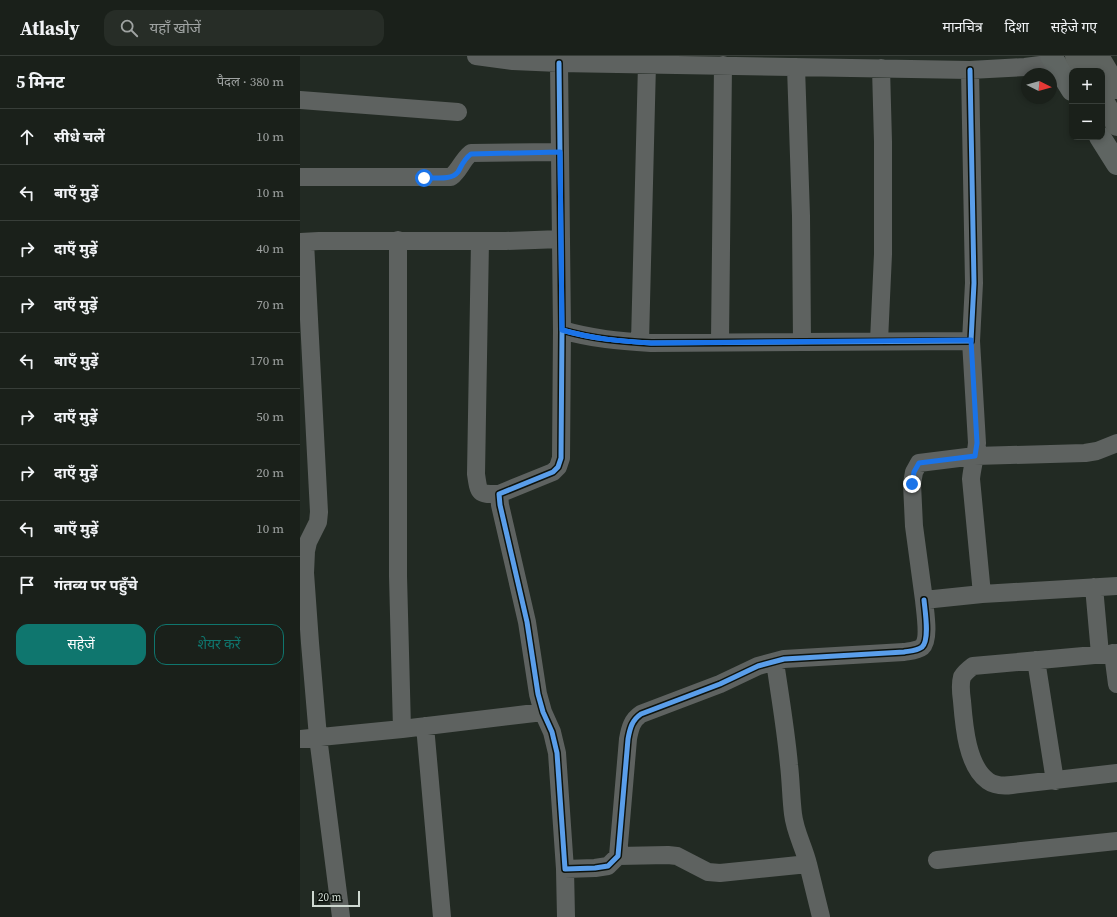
<!DOCTYPE html>
<html lang="hi">
<meta charset="utf-8">
<style>
:root{--surface:#1a201a;--page:#272d27;--text:#f1f3f6;--muted:#9fa3a2;--line:#383e39;--accent:#0f766e}
body{margin:0;font-family:"Source Serif 4","Noto Sans Devanagari",serif;background:var(--page);color:var(--text)}
.controls{position:absolute;right:12px;top:12px;display:grid;overflow:hidden;border-radius:8px;box-shadow:0 2px 6px #0003}
.controls button{width:36px;height:36px;display:grid;place-items:center;padding:0;border:0;border-bottom:1px solid var(--line);background:var(--surface);color:var(--text);font:20px sans-serif}
.compass{position:absolute;left:721px;top:12px;width:36px;height:36px;border-radius:50%;background:var(--surface);box-shadow:0 2px 6px #0003;rotate:95deg}
.scale{position:absolute;left:12px;bottom:10px;width:48px;box-sizing:border-box;padding-left:4px;border:2px solid #cfd9d1;border-top:0;font-size:11px;line-height:14px;white-space:nowrap;color:#cfd9d1;-webkit-text-stroke:3px #0d130e;paint-order:stroke}
.stop{position:absolute;width:12px;height:12px;margin:-9px;border:3px solid #1a73e8;border-radius:50%;background:#fff}
.stop.end{background:#1a73e8;border-color:#fff;box-shadow:0 1px 4px #0008}
.list{margin:0;padding:0;list-style:none}
h2{display:flex;justify-content:space-between;align-items:center;height:52px;margin:0;padding:0 16px;font-size:17px}
h2 small{font-size:13px;font-weight:400;color:var(--muted)}
.list li{display:grid;grid-template-columns:26px 1fr auto;gap:12px;align-items:center;box-sizing:border-box;height:56px;padding:0 16px;border-top:1px solid var(--line)}
.list b{display:block;font-size:15px;white-space:nowrap}
.list em{font-size:13px;font-style:normal;color:var(--muted)}
.actions{display:flex;gap:8px;padding:12px 16px}
.actions a{flex:1;padding:9px 0;border:1px solid var(--accent);border-radius:12px;text-align:center;font-size:14px;color:var(--accent)}
.actions .main{background:var(--accent);color:#fff}
.icon{flex:none;width:22px;height:22px;fill:none;stroke:currentColor;stroke-width:2;stroke-linecap:round;stroke-linejoin:round}
.map{position:relative;flex:none;width:817px;height:861px;overflow:hidden}
header{display:flex;align-items:center;gap:24px;box-sizing:border-box;height:56px;padding:0 20px;background:var(--surface);border-bottom:1px solid var(--line)}
header strong{font-size:19px}
nav{display:flex;gap:22px;margin-inline-start:auto;font-size:14px}
.search{width:280px;height:36px;background:var(--page);display:flex;align-items:center;gap:10px;box-sizing:border-box;padding:0 14px;border-radius:12px;color:var(--muted);font-size:15px}
main{display:flex}
aside{flex:1;background:var(--surface)}
.map>svg:first-child{display:block}
.lines{fill:none;stroke-linecap:round;stroke-linejoin:round}
.street{stroke:#5e6260;stroke-width:18}
.secondary{stroke:#5f6562;stroke-width:22}
.primary{stroke:#5e635f;stroke-width:22}
.cycleway-casing{stroke:#0d130e;stroke-width:8}
.cycleway{stroke:#5a9eea;stroke-width:5}
.route{stroke:#1a73e8;stroke-width:5}
</style>
<header>
<strong>Atlasly</strong>
<div class="search"><svg class="icon" aria-label="search" viewBox="0 0 24 24"><circle cx="10" cy="10" r="6"/><path d="M15 15l6 6"/></svg>यहाँ खोजें</div>
<nav><a>मानचित्र</a><a>दिशा</a><a>सहेजे गए</a></nav>
</header>
<main>
<aside>
<h2>5 मिनट<small>पैदल · 380 m</small></h2>
<ul class="list">
<li><svg class="icon" aria-label="ahead" viewBox="0 0 24 24"><path d="M12 20V5M6 11l6-6 6 6"/></svg><div><b>सीधे चलें</b></div><em>10 m</em></li>
<li><svg class="icon" aria-label="left" viewBox="0 0 24 24"><path d="M17 20v-9H6M10 6l-5 5 5 5"/></svg><div><b>बाएँ मुड़ें</b></div><em>10 m</em></li>
<li><svg class="icon" aria-label="right" viewBox="0 0 24 24"><path d="M7 20v-9h11M14 6l5 5-5 5"/></svg><div><b>दाएँ मुड़ें</b></div><em>40 m</em></li>
<li><svg class="icon" aria-label="right" viewBox="0 0 24 24"><path d="M7 20v-9h11M14 6l5 5-5 5"/></svg><div><b>दाएँ मुड़ें</b></div><em>70 m</em></li>
<li><svg class="icon" aria-label="left" viewBox="0 0 24 24"><path d="M17 20v-9H6M10 6l-5 5 5 5"/></svg><div><b>बाएँ मुड़ें</b></div><em>170 m</em></li>
<li><svg class="icon" aria-label="right" viewBox="0 0 24 24"><path d="M7 20v-9h11M14 6l5 5-5 5"/></svg><div><b>दाएँ मुड़ें</b></div><em>50 m</em></li>
<li><svg class="icon" aria-label="right" viewBox="0 0 24 24"><path d="M7 20v-9h11M14 6l5 5-5 5"/></svg><div><b>दाएँ मुड़ें</b></div><em>20 m</em></li>
<li><svg class="icon" aria-label="left" viewBox="0 0 24 24"><path d="M17 20v-9H6M10 6l-5 5 5 5"/></svg><div><b>बाएँ मुड़ें</b></div><em>10 m</em></li>
<li><svg class="icon" aria-label="arrive" viewBox="0 0 24 24"><path d="M6 21V4h12l-3 4 3 4H6"/></svg><div><b>गंतव्य पर पहुँचे</b></div></li>
</ul>
<div class="actions"><a class="main">सहेजें</a><a>शेयर करें</a></div>
</aside>
<div class="map">
<svg width="817" height="861" viewBox="0 0 817 861">
<rect width="100%" height="100%" fill="#222a23"/>
<g class="lines">
<path class="street" d="M176,0L213,5L259,7L670,14L725,11L755,7
M259,7L262,274C293,283 319,285 351,287L671,285L674,227L670,14
M496,11L501,160L502,286
M0,44L158,56
M0,121H151C160,114 162,104 171,97L260,96
M98,184V520L102,673
M180,185L176,418C179,439 179,438 199,438
M0,186L19,185H206L261,183
M5,186L19,456L18,466L8,486L6,495L5,517L10,587L18,681L41,861
M262,274L261,402L258,411L253,416L199,438L200,449L227,566L238,638L243,656L252,676L257,697L265,813L295,812L308,810L318,800L328,683C330,672 332,664 341,658L420,628L458,610L484,603L604,596C609,595 617,595 622,591C630,584 625,555 624,544
M420,285L423,9
M579,285L583,198V86L581,12
M671,285L677,387C676,399 672,411 671,423L682,538L817,530
M340,286L347,8
M794,531L800,598
M682,538L624,544L614,470L612,428L614,416L619,407L675,400L785,397L797,395L817,387
M813,597L817,628
M817,597L673,610C669,613 665,616 662,621C660,628 661,638 662,645C664,670 667,710 688,725C695,730 704,730 712,729L817,717
M736,604L755,725
M475,606C480,640 486,675 489,709C491,726 491,742 493,758C495,776 504,791 508,808
M125,670L142,861
M0,683L102,673L243,656
M318,800L368,799L377,800L408,816L420,817L508,808L521,861
M637,804L817,785
M265,813L266,861"/>
<path class="secondary" d="M751,0L772,34
M800,81L817,108"/>
<path class="primary" d="M776,0L785,15
M798,0L817,32
M802,43L817,69"/>
<defs>
<path id="cycleway" d="M259,7L262,274C293,283 319,285 351,287L671,285L674,227L670,14
M262,274L261,402L258,411L253,416L199,438L200,449L227,566L238,638L243,656L252,676L257,697L265,813L295,812L308,810L318,800L328,683C330,672 332,664 341,658L420,628L458,610L484,603L604,596C609,595 617,595 622,591C630,584 625,555 624,544"/>
</defs>
<use href="#cycleway" class="cycleway-casing"/>
<use href="#cycleway" class="cycleway"/>
</g>
<g class="lines">
<path class="route" d="M124,122C134,121 151,125 158,116C162,109 164,103 171,98L260,96L262,274C293,283 319,285 351,287L671,284L677,387L675,400L619,407L614,416L612,428"/>
</g>
</svg>
<div class="controls">
<button>+</button>
<button>−</button>
</div>
<svg class="compass" viewBox="-18 -18 36 36"><path d="M0-13l5 13h-10z" fill="#e53935"/><path d="M0 13l5-13h-10z" fill="#9fa3a2"/></svg>
<div class="scale">20 m</div>
<div class="stop" style="left:124px;top:122px"></div>
<div class="stop end" style="left:612px;top:428px"></div>
</div>
</main>
